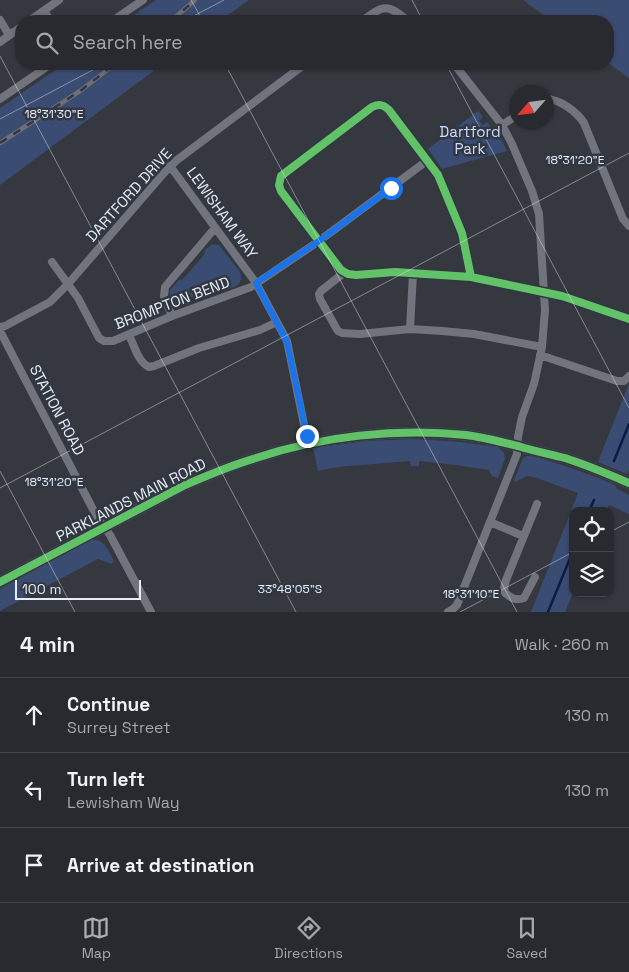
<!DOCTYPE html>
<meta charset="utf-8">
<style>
:root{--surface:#282a2f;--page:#303237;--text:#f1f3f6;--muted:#a5a7aa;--line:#44464b;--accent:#a9adb5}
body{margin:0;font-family:"Space Grotesk",sans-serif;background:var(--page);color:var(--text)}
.controls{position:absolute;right:15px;bottom:15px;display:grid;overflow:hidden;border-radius:10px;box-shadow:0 1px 4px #0004}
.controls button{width:45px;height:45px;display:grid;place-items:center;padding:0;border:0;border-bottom:1px solid var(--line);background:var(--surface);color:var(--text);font:25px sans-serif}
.compass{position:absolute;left:509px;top:85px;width:45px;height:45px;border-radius:50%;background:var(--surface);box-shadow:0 1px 4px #0004;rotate:242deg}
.scale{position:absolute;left:15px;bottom:12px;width:126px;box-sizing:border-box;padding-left:5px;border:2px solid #e8ecf4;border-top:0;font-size:14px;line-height:18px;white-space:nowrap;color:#e8ecf4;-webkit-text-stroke:4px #313743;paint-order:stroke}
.stop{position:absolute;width:15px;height:15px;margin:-11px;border:4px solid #1a73e8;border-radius:50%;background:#fff}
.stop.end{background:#1a73e8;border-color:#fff;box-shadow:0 1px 5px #0008}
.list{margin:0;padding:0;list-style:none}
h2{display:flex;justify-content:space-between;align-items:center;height:65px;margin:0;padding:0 20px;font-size:21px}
h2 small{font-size:16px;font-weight:400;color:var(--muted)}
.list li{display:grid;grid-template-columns:32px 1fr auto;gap:15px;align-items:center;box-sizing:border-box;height:75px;padding:0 20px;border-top:1px solid var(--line)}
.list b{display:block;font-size:19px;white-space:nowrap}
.list p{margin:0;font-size:16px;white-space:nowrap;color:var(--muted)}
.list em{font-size:16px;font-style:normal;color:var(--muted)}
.icon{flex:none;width:28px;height:28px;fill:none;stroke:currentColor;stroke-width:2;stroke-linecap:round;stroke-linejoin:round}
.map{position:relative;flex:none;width:629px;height:612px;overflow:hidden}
.search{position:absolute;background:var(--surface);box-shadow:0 1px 4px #0004;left:15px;right:15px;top:15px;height:55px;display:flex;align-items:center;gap:12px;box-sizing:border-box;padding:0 18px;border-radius:20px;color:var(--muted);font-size:19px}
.sheet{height:290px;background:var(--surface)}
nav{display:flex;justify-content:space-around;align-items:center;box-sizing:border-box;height:70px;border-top:1px solid var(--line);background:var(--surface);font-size:14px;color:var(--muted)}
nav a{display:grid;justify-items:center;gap:2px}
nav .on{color:var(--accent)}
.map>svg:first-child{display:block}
.green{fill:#3b4c72}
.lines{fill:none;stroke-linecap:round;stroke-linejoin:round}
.stream{stroke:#0c1b45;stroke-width:2.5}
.street{stroke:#71747d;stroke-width:8}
.secondary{stroke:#6b6e76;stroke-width:11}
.rail-casing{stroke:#6d7076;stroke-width:4.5}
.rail{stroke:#313743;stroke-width:2.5;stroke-dasharray:8;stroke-linecap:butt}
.cycleway-casing{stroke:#313743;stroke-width:11}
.cycleway{stroke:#61c268;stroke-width:8}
.route{stroke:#1a73e8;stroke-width:6}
.ticks{fill:none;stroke:#e8ecf4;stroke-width:1;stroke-opacity:0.45}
.labels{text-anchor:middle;stroke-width:5;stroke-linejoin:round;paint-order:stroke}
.park-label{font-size:15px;fill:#cdddfd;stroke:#313743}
.street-label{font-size:15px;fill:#e8ecf4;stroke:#313743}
.ticks-label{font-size:12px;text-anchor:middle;fill:#e8ecf4;stroke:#313743;stroke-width:5;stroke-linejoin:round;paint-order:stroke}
</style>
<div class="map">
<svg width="629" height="612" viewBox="0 0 629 612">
<rect width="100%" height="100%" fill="#35383f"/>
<path class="green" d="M156,0H249L220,21H125Z
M523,0H629V78L608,63V21H552Z
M64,64H163L0,185V108Z
M478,111L483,117L479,121L483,125L487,122L501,139L507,151L442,169L428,149Z
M212,244L219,245L240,272C242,278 241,283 236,286L197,300L195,296L188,298L189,303C178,307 169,304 170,290L179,280L183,279L204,255L205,250Z
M629,383V470L627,474L598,462Z
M415,439L461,442L498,447L504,453L505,459L498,478L492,476L489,470L456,465L419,461V466H411L410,461L338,467L318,471L313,448L367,441Z
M526,456C533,456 539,458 546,460C570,467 592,475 615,485L617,489L629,495V514L609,505L606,511H573V593L565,612H531L578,493L534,477L527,476L515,482L514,481L522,460Z
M91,540C104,538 108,550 114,561L112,564L98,559L0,611V589Z"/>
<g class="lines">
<path class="stream" d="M614,461L629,424
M589,511L594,500
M548,612L573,551"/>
<path class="street" d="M44,11L51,21
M0,20L9,35
M29,21L59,0
M112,21L143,0
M362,21C384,5 387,3 408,21
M0,42L21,27
M0,99L51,64
M546,99C560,99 577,112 584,123L623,219L629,226
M502,125L516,116
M170,166L256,283L287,341L308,444
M52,262L78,298L99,338L104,341H113L172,316L251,287L319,241L428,160
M345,272L321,291L319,294L320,299L335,326L338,331L342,333L360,334L410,329L442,331L474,334L542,347
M471,277L462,233L438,175L389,110C384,105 379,103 372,107L281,176L279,185L281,191L341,270L348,274L356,275L395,272L471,277L562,296L629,319
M172,316L164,296L165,287L215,228
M0,327L5,326L50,302L68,284L164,173L177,160L305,64
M410,329L413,273
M0,331L97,517L110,535L151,612
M129,335C134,345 138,362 149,367L154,366L199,348L260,330L277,322
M540,355L617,381H624L629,376
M490,522L523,536
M535,577L524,598C516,601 511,598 505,593L504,588L506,580L537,504
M448,612L453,609L457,605L517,454L518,437L522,417L534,384L542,347L545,310L539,214L532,191L512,144L502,125L454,64"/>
<path class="secondary" d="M0,582L185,485C208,475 232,465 256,458C322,436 396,428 466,435C483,437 501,442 518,446C533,451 550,454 565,458C587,465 608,474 629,483"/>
<defs>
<path id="rail" d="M171,21L195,0
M0,143L80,91L115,64"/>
</defs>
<use href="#rail" class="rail-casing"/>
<use href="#rail" class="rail"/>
<defs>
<path id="cycleway" d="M471,277L462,233L438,175L389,110C384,105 379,103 372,107L281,176L279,185L281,191L341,270L348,274L356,275L395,272L471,277L562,296L629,319
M0,582L185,485C208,475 232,465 256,458C322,436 396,428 466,435C483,437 501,442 518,446C533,451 550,454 565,458C587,465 608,474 629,483"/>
</defs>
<use href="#cycleway" class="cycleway-casing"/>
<use href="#cycleway" class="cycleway"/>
</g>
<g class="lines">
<path class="route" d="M307,436L287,342L256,283L319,241L391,188"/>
</g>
<path class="ticks" d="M191,0L203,21M412,0L423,21M184,21L224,0M0,56L296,612M225,64L517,612M446,64L629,408M0,119L104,64M0,471L75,612M0,488L629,153M610,532L629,522M460,612L573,552"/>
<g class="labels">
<g class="park-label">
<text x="470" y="137">Dartford<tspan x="470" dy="17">Park</tspan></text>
</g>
<g class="street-label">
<text transform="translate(129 195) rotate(-48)" y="5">DARTFORD DRIVE</text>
<text transform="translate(222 213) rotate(54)" y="5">LEWISHAM WAY</text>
<text transform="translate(172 303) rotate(-21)" y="5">BROMPTON BEND</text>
<text transform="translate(57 410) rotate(62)" y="5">STATION ROAD</text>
<text transform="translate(131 500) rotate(-27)" y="5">PARKLANDS MAIN ROAD</text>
</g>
</g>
<g class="ticks-label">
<text x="54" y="118">18°31'30"E</text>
<text x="575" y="164">18°31'20"E</text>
<text x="54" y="486">18°31'20"E</text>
<text x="290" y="593">33°48'05"S</text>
<text x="471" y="598">18°31'10"E</text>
</g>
</svg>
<div class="controls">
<button><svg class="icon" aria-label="locate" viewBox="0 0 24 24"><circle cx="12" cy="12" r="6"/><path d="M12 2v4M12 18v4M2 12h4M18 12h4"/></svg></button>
<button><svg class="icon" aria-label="layers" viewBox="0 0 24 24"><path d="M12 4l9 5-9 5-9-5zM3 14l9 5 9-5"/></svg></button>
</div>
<svg class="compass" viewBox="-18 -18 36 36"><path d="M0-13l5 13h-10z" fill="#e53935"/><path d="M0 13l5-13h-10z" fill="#a5a7aa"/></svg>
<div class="scale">100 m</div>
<div class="stop" style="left:391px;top:188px"></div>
<div class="stop end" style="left:307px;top:436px"></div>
<div class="search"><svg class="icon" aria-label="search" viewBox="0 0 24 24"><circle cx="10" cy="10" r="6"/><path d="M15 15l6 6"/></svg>Search here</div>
</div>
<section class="sheet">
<h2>4 min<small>Walk · 260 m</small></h2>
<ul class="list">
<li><svg class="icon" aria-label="ahead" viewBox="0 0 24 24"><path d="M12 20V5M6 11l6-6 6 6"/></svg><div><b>Continue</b><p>Surrey Street</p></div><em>130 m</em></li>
<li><svg class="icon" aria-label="left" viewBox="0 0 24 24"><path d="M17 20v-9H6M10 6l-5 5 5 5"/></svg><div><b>Turn left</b><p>Lewisham Way</p></div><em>130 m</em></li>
<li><svg class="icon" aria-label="arrive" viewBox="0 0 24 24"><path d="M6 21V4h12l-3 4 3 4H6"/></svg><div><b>Arrive at destination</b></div></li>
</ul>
</section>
<nav>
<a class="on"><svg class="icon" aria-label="map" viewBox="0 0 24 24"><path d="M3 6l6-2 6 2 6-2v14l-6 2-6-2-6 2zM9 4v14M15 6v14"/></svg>Map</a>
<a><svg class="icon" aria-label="directions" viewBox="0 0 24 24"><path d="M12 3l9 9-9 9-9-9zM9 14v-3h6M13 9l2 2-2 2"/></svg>Directions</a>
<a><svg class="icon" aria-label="saved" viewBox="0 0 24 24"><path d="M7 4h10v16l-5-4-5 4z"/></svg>Saved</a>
</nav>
